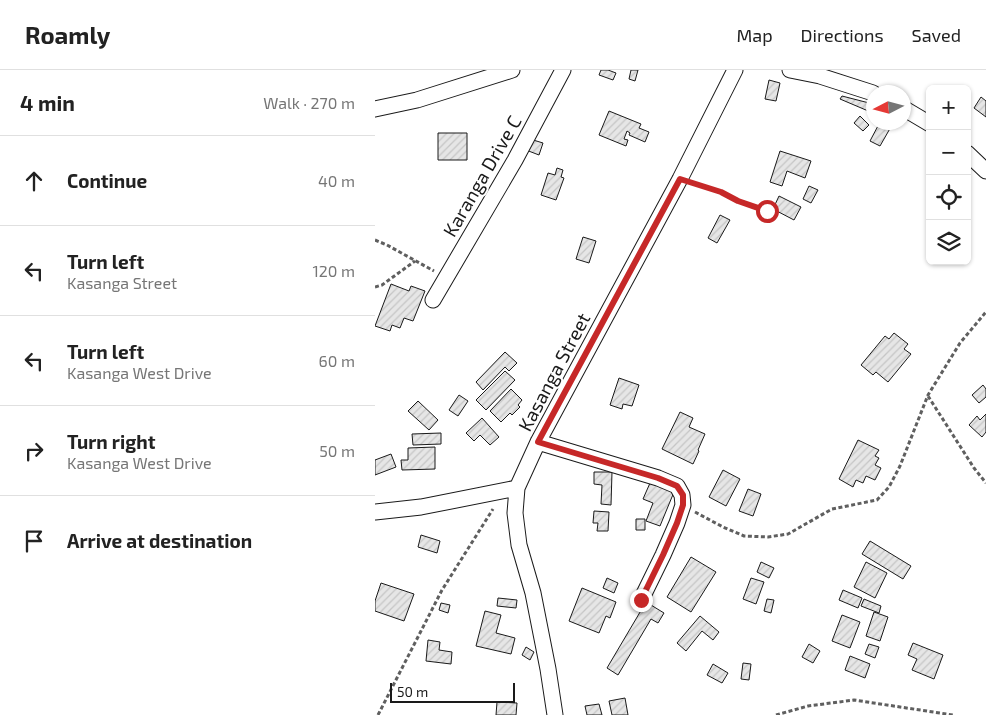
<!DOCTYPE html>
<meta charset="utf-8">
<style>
:root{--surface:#fff;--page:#f6f6f6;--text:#222;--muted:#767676;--line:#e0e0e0}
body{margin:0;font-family:"Exo 2",sans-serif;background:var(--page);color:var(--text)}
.controls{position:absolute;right:15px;top:15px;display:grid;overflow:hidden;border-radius:8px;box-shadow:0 1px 4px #0004}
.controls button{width:45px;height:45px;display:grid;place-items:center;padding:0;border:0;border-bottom:1px solid var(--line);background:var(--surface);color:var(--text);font:25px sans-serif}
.compass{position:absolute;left:491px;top:15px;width:45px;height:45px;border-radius:50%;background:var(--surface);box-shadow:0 1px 4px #0004;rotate:264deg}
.scale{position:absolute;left:15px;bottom:12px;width:125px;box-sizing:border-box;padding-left:5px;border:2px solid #1a1a1a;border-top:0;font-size:14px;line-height:18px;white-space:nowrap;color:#1a1a1a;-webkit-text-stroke:4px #fff;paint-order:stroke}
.stop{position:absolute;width:15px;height:15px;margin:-11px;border:4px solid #c62828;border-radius:50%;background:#fff}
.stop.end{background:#c62828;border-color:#fff;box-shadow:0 1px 5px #0008}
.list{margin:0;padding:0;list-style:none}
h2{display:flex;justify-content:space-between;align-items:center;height:65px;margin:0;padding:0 20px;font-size:21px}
h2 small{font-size:16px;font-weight:400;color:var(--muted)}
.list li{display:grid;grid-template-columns:32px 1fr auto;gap:15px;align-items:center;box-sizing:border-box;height:90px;padding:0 20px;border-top:1px solid var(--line)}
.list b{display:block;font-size:19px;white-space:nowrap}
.list p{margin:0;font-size:16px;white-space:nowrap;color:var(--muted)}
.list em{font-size:16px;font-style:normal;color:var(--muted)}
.icon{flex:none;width:28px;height:28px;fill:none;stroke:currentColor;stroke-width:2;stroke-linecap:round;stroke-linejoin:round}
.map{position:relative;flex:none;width:611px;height:645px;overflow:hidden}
header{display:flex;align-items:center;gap:30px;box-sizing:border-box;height:70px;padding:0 25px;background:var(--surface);border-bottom:1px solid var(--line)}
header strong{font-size:24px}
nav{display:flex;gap:28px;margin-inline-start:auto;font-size:18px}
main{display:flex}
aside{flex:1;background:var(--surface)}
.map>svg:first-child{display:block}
.building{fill:url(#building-hatch);stroke:#1a1a1a}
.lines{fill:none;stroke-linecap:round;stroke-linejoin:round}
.street-casing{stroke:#1a1a1a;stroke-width:17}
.path{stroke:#5f5f5f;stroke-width:3;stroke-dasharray:4 2.5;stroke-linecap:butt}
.street{stroke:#fff;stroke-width:15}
.route{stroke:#c62828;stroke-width:6}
.labels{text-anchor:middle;stroke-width:4;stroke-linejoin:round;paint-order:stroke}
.street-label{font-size:19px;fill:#1a1a1a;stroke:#fff}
</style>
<header>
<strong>Roamly</strong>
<nav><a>Map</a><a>Directions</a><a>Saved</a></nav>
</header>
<main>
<aside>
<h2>4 min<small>Walk · 270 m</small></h2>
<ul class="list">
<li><svg class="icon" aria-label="ahead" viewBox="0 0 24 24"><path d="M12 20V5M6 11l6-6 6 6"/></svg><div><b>Continue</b></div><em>40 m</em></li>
<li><svg class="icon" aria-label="left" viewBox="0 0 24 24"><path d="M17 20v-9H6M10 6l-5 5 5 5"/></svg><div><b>Turn left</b><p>Kasanga Street</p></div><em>120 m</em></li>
<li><svg class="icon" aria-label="left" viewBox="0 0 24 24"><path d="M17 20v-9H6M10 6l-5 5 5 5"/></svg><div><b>Turn left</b><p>Kasanga West Drive</p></div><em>60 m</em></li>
<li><svg class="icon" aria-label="right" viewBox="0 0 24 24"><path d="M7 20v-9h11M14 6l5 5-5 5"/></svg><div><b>Turn right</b><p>Kasanga West Drive</p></div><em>50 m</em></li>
<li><svg class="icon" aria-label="arrive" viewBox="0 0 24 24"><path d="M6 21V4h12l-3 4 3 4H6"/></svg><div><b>Arrive at destination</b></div></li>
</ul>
</aside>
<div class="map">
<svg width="611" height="645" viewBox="0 0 611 645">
<defs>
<pattern id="building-hatch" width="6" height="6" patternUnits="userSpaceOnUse" patternTransform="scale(1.25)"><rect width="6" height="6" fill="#e6e6e6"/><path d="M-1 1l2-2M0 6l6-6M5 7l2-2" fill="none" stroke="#c5c5c5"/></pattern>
</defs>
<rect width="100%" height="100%" fill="#fff"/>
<path class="building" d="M226,0H233L241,3L238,10L224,5Z
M256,0H263L260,11L254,9Z
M394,10L405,13L401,31L390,29Z
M467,26L498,34V43L465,29Z
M606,27L611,31V47L599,38Z
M234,41L266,54L264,58L274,62L270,72L254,65L255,63L252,61L249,69L253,70L251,76L224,65Z
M485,46L494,55L488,61L479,53Z
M505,52H513L517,55L505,76L495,71Z
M63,63H92V90H63Z
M155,69L168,73L164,85L151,80Z
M405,81L436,91L430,108L412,101L407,116L395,112Z
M182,98L188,100L186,107L189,108L181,130L166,125L173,103L180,105Z
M434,116L443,120L436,133L428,129Z
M404,126L426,137L419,150L398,139Z
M345,145L355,150L342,173L333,168Z
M208,167L221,171L214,193L201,189Z
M16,214L34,221L36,216L50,221L38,251L29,248L25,258L17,255L15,261L0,256Z
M519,263L533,274L529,279L536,284L513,312L501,302L498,305L486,295L510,266L514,269Z
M130,282L142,293L134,301L130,297L108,320L101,312Z
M130,301L140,310L111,340L101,330Z
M244,308L264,315L257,336L248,334L247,339L235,335Z
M608,315L611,319V327L604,333L597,325Z
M136,319L147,330L143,335L145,337L137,345L135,343L126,352L115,341Z
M84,325L93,331L83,346L74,340Z
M43,331L63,350L54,360L33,341Z
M305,342L318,348L314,357L330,364L323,380L324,381L318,394L287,379Z
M611,344V362L607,367L594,355L602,346L605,350Z
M107,348L124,367L115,375L105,365L99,371L91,363Z
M66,363V374L38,375L37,364Z
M483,370L504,380L500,386L504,388L500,395L506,398L500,410L491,406L488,413L481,410L478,417L464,409Z
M60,377V399L27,400L26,390H33V378Z
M16,384L21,397L0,405V390Z
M348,400L365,409L351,436L334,427Z
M219,402H237L236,435L226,434L227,415L219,414Z
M275,413L299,422L285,456L271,451L278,433L268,429Z
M373,419L386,424L378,446L364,441Z
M219,441L234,442L233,461H222L223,453H218Z
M261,449H270V460H261Z
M46,465L65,471L62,483L43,477Z
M495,471L536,496L528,509L487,484Z
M316,487L341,502L316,542L292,527Z
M386,492L399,498L394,508L382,502Z
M491,492L512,503L500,528L479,517Z
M232,508L243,513L239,523L228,518Z
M376,508L389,512L381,534L368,529Z
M6,513L39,524L29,551L0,541V531Z
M207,518L241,532L235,548L231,546L224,563L194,551Z
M468,520L487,528L483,538L464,530Z
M123,528L142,530L141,538L122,536Z
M392,529L399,530L396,543L389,541Z
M489,529L506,536L504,543L486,536Z
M271,532L289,543L283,553L276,549L243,605L232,598Z
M66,533L75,535L73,543L64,540Z
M110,541L126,545L121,563L140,568L136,584L101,576Z
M499,542L513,547L505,571L491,566Z
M467,545L485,552L475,578L457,571Z
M325,546L344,562L338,570L327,561L311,581L302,573Z
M53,570L65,572L64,580L77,582L76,594L51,591Z
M538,573L568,585L559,609L537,600L542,589L533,585Z
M434,574L445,581L438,593L427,587Z
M494,574L504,577L500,588L490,584Z
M151,577L159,582L155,590L147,585Z
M475,586L495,594L490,608L470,600Z
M368,593L376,594L374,610L366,609Z
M338,594L353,603L347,613L332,605Z
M250,628L253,645H237L234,631Z
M122,632L142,633L141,645H121Z
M224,634L227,645H212L210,636Z"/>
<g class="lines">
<defs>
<path id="street" d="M415,0L445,6L498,23
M528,38L555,54
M0,39L42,30L137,0
M592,83L611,101
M58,230L140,90L188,0
M163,372L283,408L302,416L307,425L308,435L302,453L288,485L266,530
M0,442L46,437L142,418
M180,645L173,599L158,523L144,475L140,443L142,418L163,372L305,109L360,0"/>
</defs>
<use href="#street" class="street-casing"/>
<path class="path" d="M318,113C343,121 367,132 392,141
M0,170L12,175L59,201
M0,217L7,215L40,191
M553,326L599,398L611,413
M320,442L348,457L369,466L393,467L413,464L457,439L502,430L514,417L525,396L553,325L585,273L611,242
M3,645L67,520L118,439
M401,645L433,636L479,630L578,645"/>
<use href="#street" class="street"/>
</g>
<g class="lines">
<path class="route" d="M266,530L288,485L302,453L308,435V425L302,416L283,408L163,372L305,109L346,122L363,131L392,141"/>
</g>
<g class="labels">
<g class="street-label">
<text transform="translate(107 106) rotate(-60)" y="7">Karanga Drive C</text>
<text transform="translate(179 302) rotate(-62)" y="7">Kasanga Street</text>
</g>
</g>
</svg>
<div class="controls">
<button>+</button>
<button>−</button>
<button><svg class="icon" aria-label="locate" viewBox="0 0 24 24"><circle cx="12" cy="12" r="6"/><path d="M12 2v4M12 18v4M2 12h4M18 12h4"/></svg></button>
<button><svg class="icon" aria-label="layers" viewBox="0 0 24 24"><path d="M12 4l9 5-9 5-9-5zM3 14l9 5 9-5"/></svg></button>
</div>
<svg class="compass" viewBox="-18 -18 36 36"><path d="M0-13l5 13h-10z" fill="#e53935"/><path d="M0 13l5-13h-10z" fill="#767676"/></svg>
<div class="scale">50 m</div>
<div class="stop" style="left:392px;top:141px"></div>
<div class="stop end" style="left:266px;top:530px"></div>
</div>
</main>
